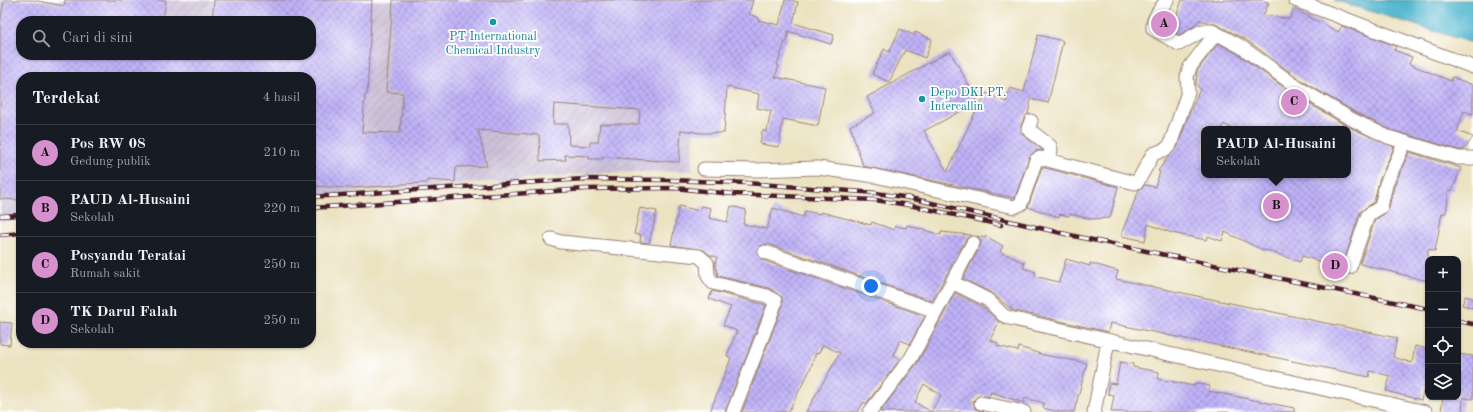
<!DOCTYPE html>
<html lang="id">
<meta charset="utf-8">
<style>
:root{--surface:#171b24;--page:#242831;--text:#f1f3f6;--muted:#9ea1a6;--line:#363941;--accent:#d690ce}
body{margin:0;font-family:"Old Standard TT",serif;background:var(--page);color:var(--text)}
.controls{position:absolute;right:12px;bottom:12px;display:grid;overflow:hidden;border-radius:8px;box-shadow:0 1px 3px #0004}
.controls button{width:36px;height:36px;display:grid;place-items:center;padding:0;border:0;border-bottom:1px solid var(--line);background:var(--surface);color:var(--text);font:20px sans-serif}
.you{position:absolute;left:871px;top:286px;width:14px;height:14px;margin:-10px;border:3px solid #fff;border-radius:50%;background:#1a73e8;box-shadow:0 0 0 6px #1a73e833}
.badge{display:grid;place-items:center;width:26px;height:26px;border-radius:50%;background:var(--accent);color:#111;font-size:13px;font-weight:700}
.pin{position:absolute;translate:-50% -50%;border:2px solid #fff;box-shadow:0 1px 4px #0006}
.popup{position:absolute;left:1201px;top:126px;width:150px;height:52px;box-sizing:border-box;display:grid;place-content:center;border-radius:8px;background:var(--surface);filter:drop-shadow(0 1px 3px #0005);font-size:13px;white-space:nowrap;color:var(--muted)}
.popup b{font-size:15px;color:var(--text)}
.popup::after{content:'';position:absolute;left:50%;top:100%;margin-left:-8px;border:8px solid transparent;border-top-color:var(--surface)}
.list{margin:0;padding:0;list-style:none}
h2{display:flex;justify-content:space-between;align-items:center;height:52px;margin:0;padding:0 16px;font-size:17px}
h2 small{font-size:13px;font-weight:400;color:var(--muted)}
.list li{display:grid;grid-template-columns:26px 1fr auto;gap:12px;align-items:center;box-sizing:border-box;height:56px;padding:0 16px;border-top:1px solid var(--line)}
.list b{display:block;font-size:15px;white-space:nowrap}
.list p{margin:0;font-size:13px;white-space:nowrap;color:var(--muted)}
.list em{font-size:13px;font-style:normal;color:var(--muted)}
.icon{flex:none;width:22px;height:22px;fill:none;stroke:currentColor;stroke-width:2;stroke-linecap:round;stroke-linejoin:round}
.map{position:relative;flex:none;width:1473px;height:412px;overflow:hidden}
.search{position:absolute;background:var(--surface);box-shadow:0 1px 3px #0004;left:16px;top:16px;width:300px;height:44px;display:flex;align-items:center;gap:10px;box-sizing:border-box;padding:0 14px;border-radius:16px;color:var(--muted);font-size:15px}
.panel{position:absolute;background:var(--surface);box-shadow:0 1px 3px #0004;left:16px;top:72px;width:300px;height:276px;border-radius:16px}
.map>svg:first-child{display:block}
.industrial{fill:url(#industrial-furrows);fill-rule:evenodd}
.water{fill:#4eb5cd;stroke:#4c6a7c}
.building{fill:url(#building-cross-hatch);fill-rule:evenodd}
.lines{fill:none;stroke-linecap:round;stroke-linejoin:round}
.street-casing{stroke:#9a8076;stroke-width:15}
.street{stroke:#fff;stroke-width:13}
.rail-casing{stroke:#4a1f2b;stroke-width:4.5}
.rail{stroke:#fff;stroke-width:3;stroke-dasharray:9;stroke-linecap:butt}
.culture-dot{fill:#0f9aa8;stroke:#fff;stroke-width:1.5}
.labels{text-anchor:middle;stroke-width:3.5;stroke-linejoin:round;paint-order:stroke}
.culture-label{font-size:12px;fill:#0d838f;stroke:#fff}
</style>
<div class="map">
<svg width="1473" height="412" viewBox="0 0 1473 412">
<defs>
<pattern id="industrial-furrows" width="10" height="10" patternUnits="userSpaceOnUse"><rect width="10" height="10" fill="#cabfd6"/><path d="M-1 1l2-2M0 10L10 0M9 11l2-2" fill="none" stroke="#afa4b8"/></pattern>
<pattern id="building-cross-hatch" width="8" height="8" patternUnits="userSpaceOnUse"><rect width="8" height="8" fill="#bfb2f8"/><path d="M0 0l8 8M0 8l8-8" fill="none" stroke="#9d90c9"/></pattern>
</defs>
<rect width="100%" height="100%" fill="#fff"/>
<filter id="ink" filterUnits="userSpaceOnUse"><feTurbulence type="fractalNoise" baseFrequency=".025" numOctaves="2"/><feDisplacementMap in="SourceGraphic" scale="8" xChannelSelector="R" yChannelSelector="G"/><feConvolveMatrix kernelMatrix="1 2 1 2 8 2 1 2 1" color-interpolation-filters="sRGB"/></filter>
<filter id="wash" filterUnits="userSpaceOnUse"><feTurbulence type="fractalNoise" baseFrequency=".012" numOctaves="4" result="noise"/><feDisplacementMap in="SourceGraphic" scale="16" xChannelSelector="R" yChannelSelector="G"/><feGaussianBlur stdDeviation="0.9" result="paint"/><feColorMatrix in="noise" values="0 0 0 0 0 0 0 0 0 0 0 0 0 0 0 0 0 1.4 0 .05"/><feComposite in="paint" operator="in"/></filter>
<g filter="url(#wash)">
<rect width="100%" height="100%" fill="#ebe2c0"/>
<path class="industrial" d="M0,0H673L698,41L692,171L596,173L311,196V77H21V220L0,222ZM21,21H311V55H21Z"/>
<path class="water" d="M1334,0H1473V43Z"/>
<g id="blocks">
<path class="building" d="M4,0H33L64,6L65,0H166L163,21H21V55H311V21H212L214,0H372L367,95H365L362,132L400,133L403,93L386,92L393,0H753L749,14L759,18L758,20L779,25L785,0H791L798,2L793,23L834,35L831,44L788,31L787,42H785L777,65L779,66L775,77L825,87L818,126L783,119L779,147L760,144L762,131H767L771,111L757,108L759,94L727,87L724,133H701L681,130L679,162L602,157V159H589V156L565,155L566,160L540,161L539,135L478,130L487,166L456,167L455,182L427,180V183L401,184V185L351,188L311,186V77H21L19,200L0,199V24ZM554,104L640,110L639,124H600L598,142H590V146L569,145L568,124H553Z
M1182,0H1262L1269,3L1263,15L1290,19L1294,9L1338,32L1342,26L1396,46L1394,50L1412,57L1409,64L1451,81L1452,77L1473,85V114L1464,111L1457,131L1473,137L1464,150H1459L1391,130L1355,112L1301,80L1245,39L1215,24L1199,20L1194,26L1179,35L1161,25L1164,17L1174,23Z
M900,29L914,35L915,32L932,39L925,58L905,50L889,82L872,74L884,49L889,52Z
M1038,35L1063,41L1048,103L1031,99L1028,114L1024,118L1021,126L1023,135L1043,150L1036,151L1029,157L1015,198L863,166L850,126L875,113L867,97L950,51L978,102L924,131L947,172L979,104L980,106L986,93L1006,102L1010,88L1024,92Z
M1218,43L1236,53L1293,94L1347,126L1394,147L1379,181L1374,202L1360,212L1341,271L1328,267L1329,264L1302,256L1300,262L1266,250L1265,251L1225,232L1222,241L1208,236L1206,240L1172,233L1148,224L1145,241L1122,236V232L1139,190L1145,185L1155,187L1160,172L1158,171L1168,157L1177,148L1190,112L1200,89L1196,84L1197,71ZM1224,124L1232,129H1348V175H1204V129H1221Z
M1409,152L1461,168L1452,191L1449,190L1446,213H1442L1435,251L1428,249V281L1360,264L1375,220L1388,211L1394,187Z
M1042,167L1118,187L1110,218L1091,219L1070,214L1069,216L1060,214L1059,217L1028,207Z
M679,206L700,211L701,206L711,208L709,218L727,222L731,206L746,210L743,224L767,229L773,208L803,217L805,211L820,214L821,212L871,225L872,222L894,230L895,226L906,228L907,225L941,235V232L971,235L966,239L932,301L768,244L760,246L757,253L762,260L925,316L910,344L900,340L893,356L900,359L866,404L864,402L857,412H806L840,353L823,345L818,354L816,353L809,372L788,412H742L782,307V297L769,288L718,276L715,264L717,257L710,255L704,250L671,245Z
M640,208L657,211L649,243L640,242L641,235L634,234Z
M977,236L985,238L986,236L1003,246L1000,252L1025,263L1023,268L1036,272L1034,276L1059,282L1066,259L1090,266V263L1118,271L1116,279L1397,338L1393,357L1412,363L1415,346L1428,349V372L1421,400L1386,391L1390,376L1370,371L1369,377L1110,323L1108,332L1012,310L992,293L963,279L980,246L981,242Z
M712,291L766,305L725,412H710L731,358L727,356L737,331L723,325L731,307L709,299Z
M955,293L983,307L999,322L990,340L998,343L997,346L1018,351L1019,347L1044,355L1087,363L1074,412H1059L1043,408L1044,403L1025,398L1024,403L991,392L989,397L979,395L973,401L975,409L984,412H880L918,362ZM924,384L941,395L931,412L915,402Z
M1465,296L1473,298V308L1462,305Z
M0,322L12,323L10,345L0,344Z
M1458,354L1473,356V399L1463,398L1462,412H1441L1443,397H1458Z
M1120,362L1133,364V367L1159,372L1158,379L1194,386L1195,383L1210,386L1208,391L1294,408V412H1111L1114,395L1108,394L1109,383L1116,384Z"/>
</g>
</g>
<g filter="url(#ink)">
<use href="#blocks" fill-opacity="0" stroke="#9a8076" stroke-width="1"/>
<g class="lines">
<defs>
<path id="street" d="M1167,0C1161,8 1152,18 1153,29L1179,44L1202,31H1212L1240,46L1297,87L1351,119L1388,137L1458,158H1473
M1295,0L1473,67
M1031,121L1028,129L1050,146L1051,150L1048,160
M704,169L757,170L818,168L875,176L1014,207L1021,204L1036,160L1040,158L1135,183L1138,181L1153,154L1166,149L1170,145L1188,92L1187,77L1190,67L1216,33
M551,239L561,242L699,256L707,263L708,276L713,283L767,296L775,301V304L733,412
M765,252L936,311
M1350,267L1368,215L1381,207L1386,184L1405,142
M952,282L988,300L1003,315L1009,318L1426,412
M981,403L1024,412
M870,412L911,358L973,243
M1094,412L1108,342"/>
</defs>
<use href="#street" class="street-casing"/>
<use href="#street" class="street"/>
<defs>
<path id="rail" d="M311,197L584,179L670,180L747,183L876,193L910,198L1083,238L1428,309
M311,208L585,189L675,188L733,194L875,200L909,205L1001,225
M0,216L21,215
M0,235L21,233
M1458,321L1473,324"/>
</defs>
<use href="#rail" class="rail-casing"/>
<use href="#rail" class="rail"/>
</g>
</g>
<g class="culture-dot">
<circle cx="493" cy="22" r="4"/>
<circle cx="922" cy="99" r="4"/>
</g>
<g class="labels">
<g class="culture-label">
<text x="493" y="40">PT International<tspan x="493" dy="14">Chemical Industry</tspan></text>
<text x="930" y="96" text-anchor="start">Depo DKI PT.<tspan x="930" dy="14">Intercallin</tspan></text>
</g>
</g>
</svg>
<div class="controls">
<button>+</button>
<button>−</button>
<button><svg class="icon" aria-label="locate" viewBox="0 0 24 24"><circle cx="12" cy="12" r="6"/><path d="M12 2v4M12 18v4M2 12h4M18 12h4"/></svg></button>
<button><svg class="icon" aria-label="layers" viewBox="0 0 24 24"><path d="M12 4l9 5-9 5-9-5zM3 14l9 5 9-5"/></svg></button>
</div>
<div class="you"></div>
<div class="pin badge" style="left:1164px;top:24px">A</div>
<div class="pin badge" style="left:1276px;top:206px">B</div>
<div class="popup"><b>PAUD Al-Husaini</b>Sekolah</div>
<div class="pin badge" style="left:1294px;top:102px">C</div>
<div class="pin badge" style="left:1335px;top:266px">D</div>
<div class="search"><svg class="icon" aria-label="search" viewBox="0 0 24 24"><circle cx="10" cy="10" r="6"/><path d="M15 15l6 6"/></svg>Cari di sini</div>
<section class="panel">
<h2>Terdekat<small>4 hasil</small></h2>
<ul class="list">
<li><span class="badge">A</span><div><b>Pos RW 08</b><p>Gedung publik</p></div><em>210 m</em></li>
<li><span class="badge">B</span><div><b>PAUD Al-Husaini</b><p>Sekolah</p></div><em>220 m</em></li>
<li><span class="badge">C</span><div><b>Posyandu Teratai</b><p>Rumah sakit</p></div><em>250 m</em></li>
<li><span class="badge">D</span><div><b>TK Darul Falah</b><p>Sekolah</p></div><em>250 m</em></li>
</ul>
</section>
</div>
